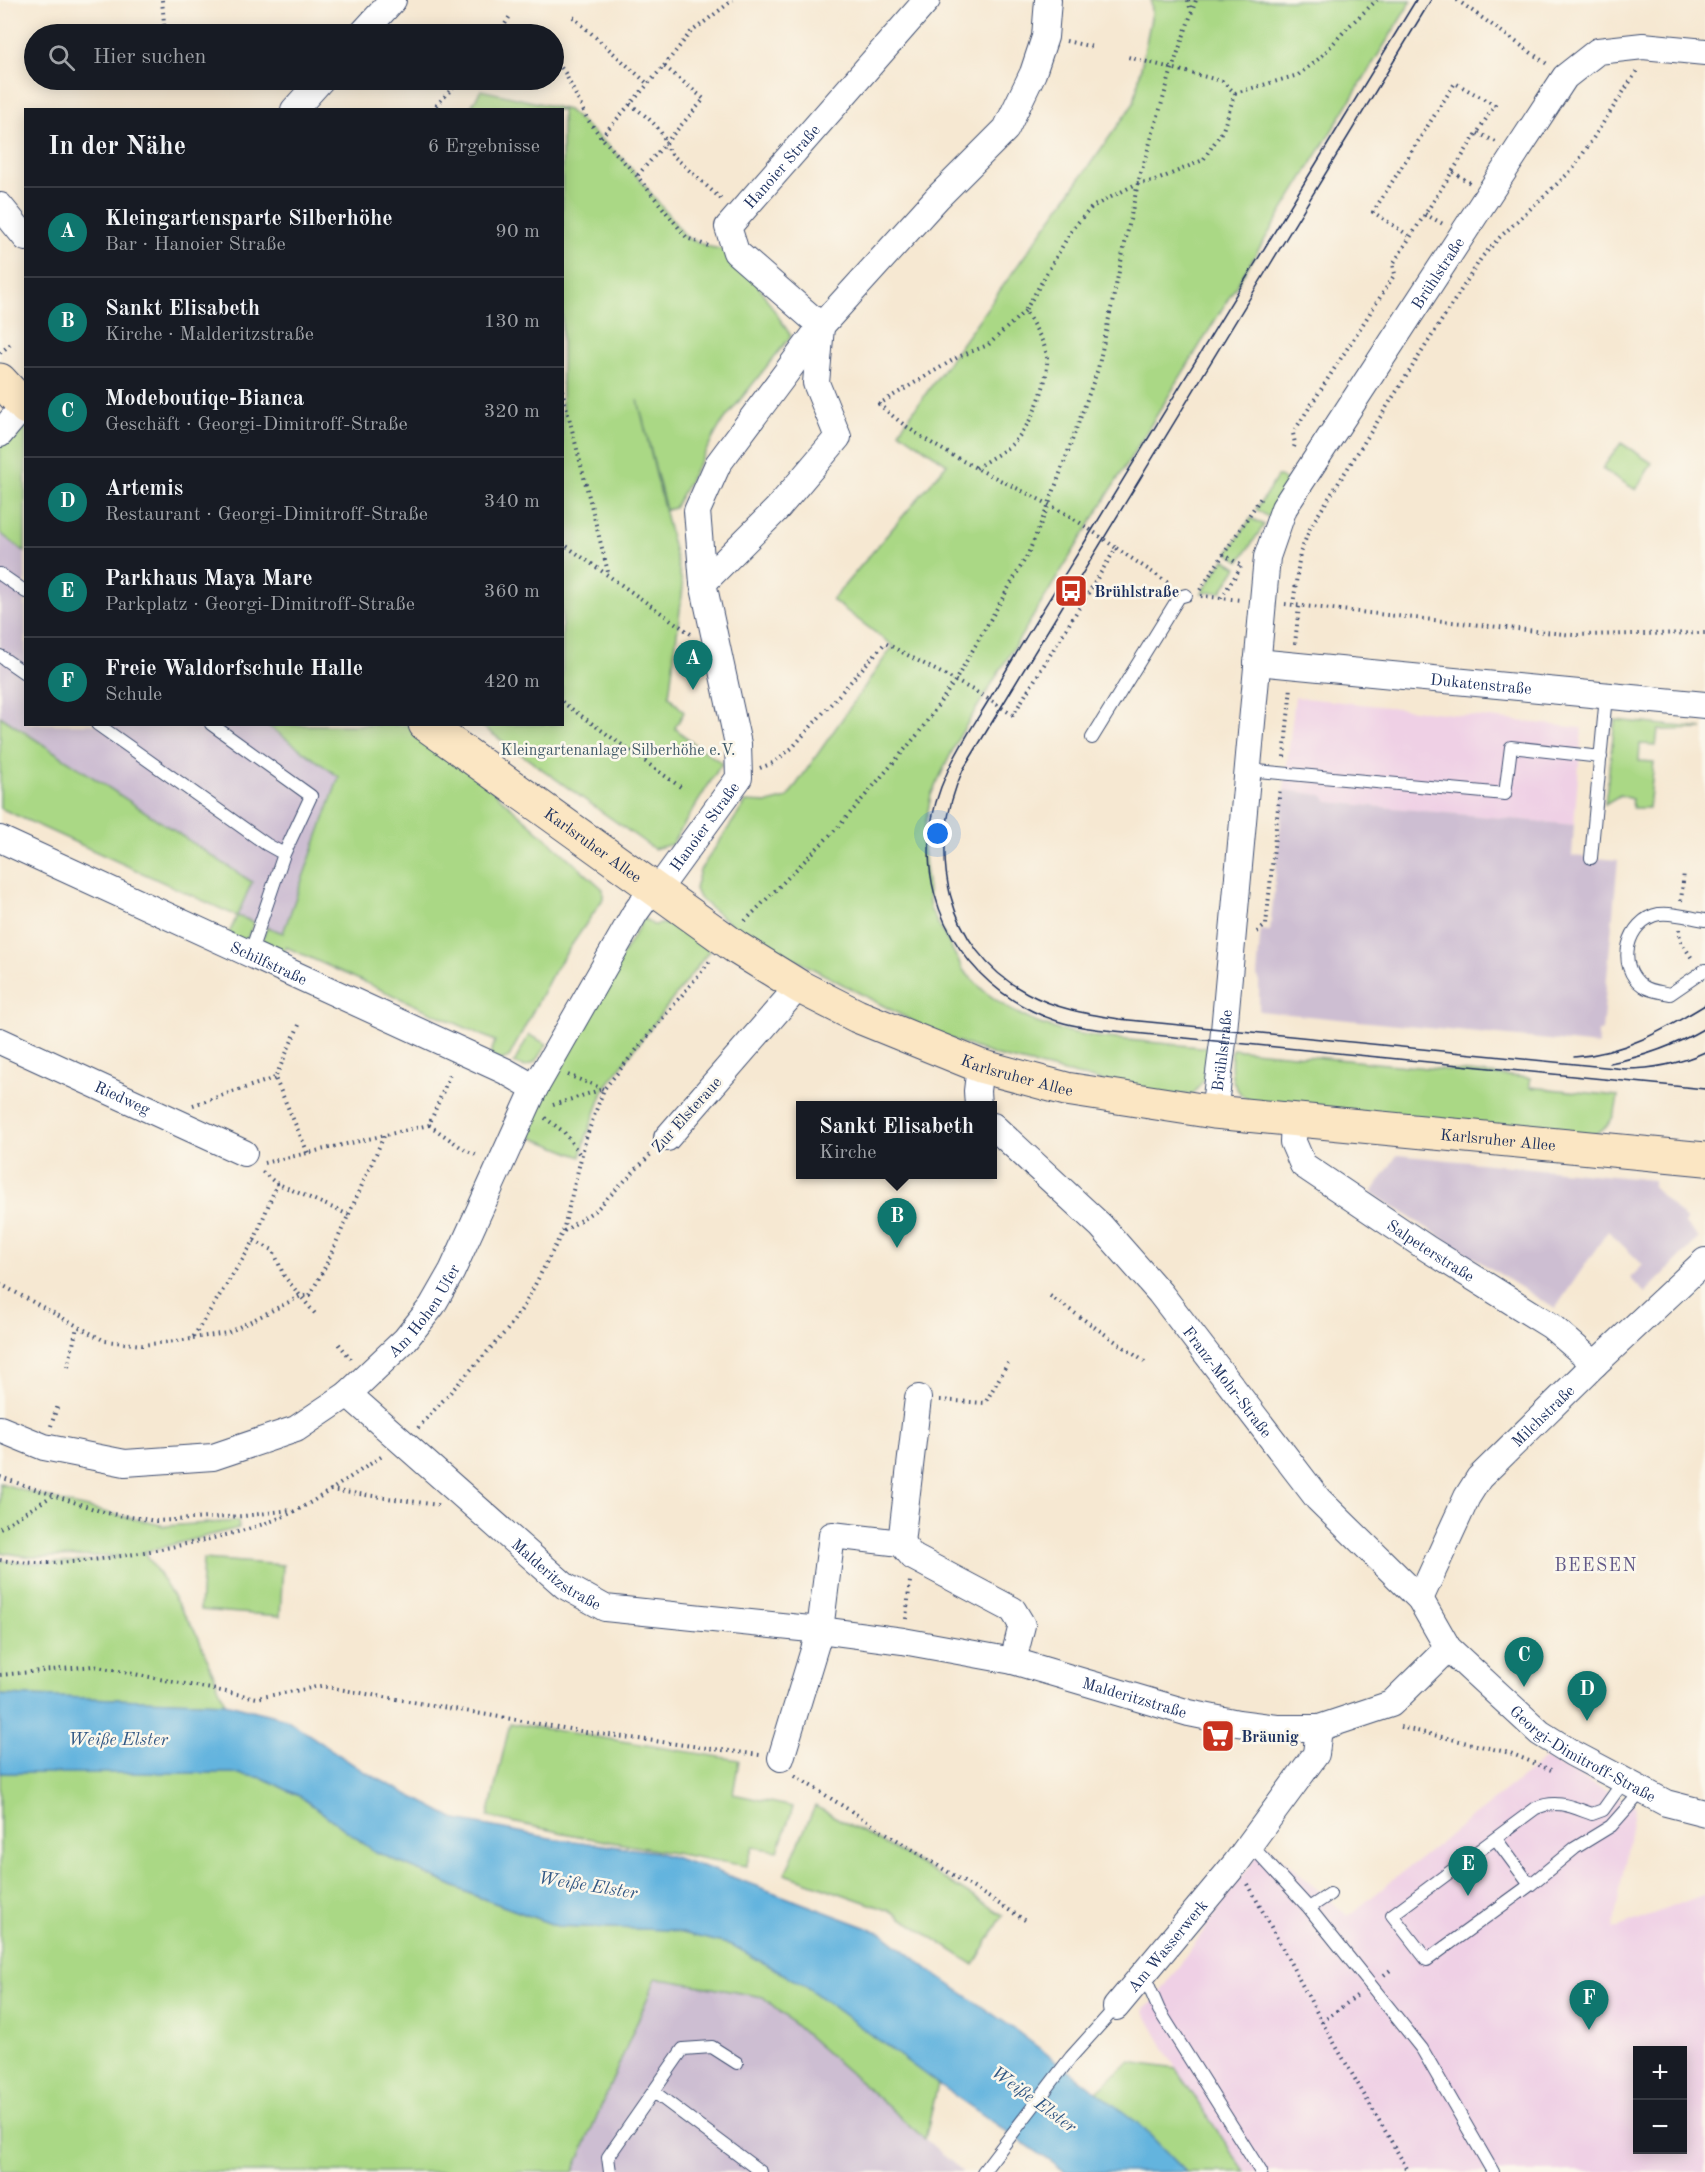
<!DOCTYPE html>
<html lang="de">
<meta charset="utf-8">
<style>
:root{--surface:#171b24;--page:#242831;--text:#f1f3f6;--muted:#9ea1a6;--line:#363941;--accent:#0f766e}
body{margin:0;font-family:"Old Standard TT",serif;background:var(--page);color:var(--text)}
.controls{position:absolute;right:18px;bottom:18px;display:grid;overflow:hidden;border-radius:0px;box-shadow:0 3px 15px #0003}
.controls button{width:54px;height:54px;display:grid;place-items:center;padding:0;border:0;border-bottom:2px solid var(--line);background:var(--surface);color:var(--text);font:30px sans-serif}
.you{position:absolute;left:938px;top:834px;width:21px;height:21px;margin:-15px;border:4px solid #fff;border-radius:50%;background:#1a73e8;box-shadow:0 0 0 9px #1a73e833}
.badge{display:grid;place-items:center;width:39px;height:39px;border-radius:50%;background:var(--accent);color:#fff;font-size:20px;font-weight:700}
.pin{position:absolute;translate:-50% -50px;filter:drop-shadow(0 2px 3px #0008)}
.pin::after{content:'';position:absolute;top:32px;width:21px;height:18px;background:inherit;clip-path:polygon(0 0,100% 0,50% 100%)}
.popup{position:absolute;left:796px;top:1101px;width:201px;height:78px;box-sizing:border-box;display:grid;place-content:center;border-radius:0px;background:var(--surface);filter:drop-shadow(0 2px 4px #0005);font-size:20px;white-space:nowrap;color:var(--muted)}
.popup b{font-size:22px;color:var(--text)}
.popup::after{content:'';position:absolute;left:50%;top:100%;margin-left:-12px;border:12px solid transparent;border-top-color:var(--surface)}
.list{margin:0;padding:0;list-style:none}
h2{display:flex;justify-content:space-between;align-items:center;height:78px;margin:0;padding:0 24px;font-size:26px}
h2 small{font-size:20px;font-weight:400;color:var(--muted)}
.list li{display:grid;grid-template-columns:39px 1fr auto;gap:18px;align-items:center;box-sizing:border-box;height:90px;padding:0 24px;border-top:2px solid var(--line)}
.list b{display:block;font-size:22px;white-space:nowrap}
.list p{margin:0;font-size:20px;white-space:nowrap;color:var(--muted)}
.list em{font-size:20px;font-style:normal;color:var(--muted)}
.icon{flex:none;width:33px;height:33px;fill:none;stroke:currentColor;stroke-width:2;stroke-linecap:round;stroke-linejoin:round}
.map{position:relative;flex:none;width:1705px;height:2172px;overflow:hidden}
.search{position:absolute;background:var(--surface);box-shadow:0 3px 15px #0003;left:24px;top:24px;width:540px;height:66px;display:flex;align-items:center;gap:15px;box-sizing:border-box;padding:0 21px;border-radius:33px;color:var(--muted);font-size:22px}
.panel{position:absolute;background:var(--surface);box-shadow:0 3px 15px #0003;left:24px;top:108px;width:540px;height:618px;border-radius:0px}
.map>svg:first-child{display:block}
.built{fill:#efd0e5;fill-rule:evenodd}
.industrial{fill:#cdbed2}
.green{fill:#aad885;stroke:#628472;stroke-width:1.5}
.water{fill:#63b4de;stroke:#3f729e;stroke-width:1.5}
.lines{fill:none;stroke-linecap:round;stroke-linejoin:round}
.lane-casing{stroke:#3c4b6f;stroke-width:14}
.street-casing{stroke:#3c4b6f;stroke-width:28}
.secondary-casing{stroke:#3c4b6f;stroke-width:35}
.path{stroke:#3c4b6f;stroke-width:4;stroke-dasharray:1.5 4.5;stroke-linecap:butt}
.lane{stroke:#fff;stroke-width:12}
.street{stroke:#fff;stroke-width:26}
.secondary{stroke:#fbe6c3;stroke-width:33}
.tram{stroke:#1b2f5e;stroke-width:1.5}
.labels{text-anchor:middle;stroke-width:5;stroke-linejoin:round;paint-order:stroke}
.street-label{font-size:16px;fill:#1b2f5e;stroke:#fbf7ec}
.poi-label{font-size:16px;font-weight:bold;fill:#1b2f5e;stroke:#fbf7ec;text-anchor:start}
.park-label{font-size:16px;fill:#3f5968;stroke:#fbf7ec}
.neighbourhood-label{font-size:18px;letter-spacing:1.5px;fill:#625988;stroke:#fbf7ec}
.water-label{font-size:18px;font-style:italic;fill:#315784;stroke:#fbf7ec}
</style>
<div class="map">
<svg width="1705" height="2172" viewBox="0 0 1705 2172">
<rect width="100%" height="100%" fill="#fbf7ec"/>
<filter id="ink" filterUnits="userSpaceOnUse"><feTurbulence type="fractalNoise" baseFrequency=".0167" numOctaves="2"/><feDisplacementMap in="SourceGraphic" scale="12" xChannelSelector="R" yChannelSelector="G"/><feConvolveMatrix kernelMatrix="1 2 1 2 8 2 1 2 1" color-interpolation-filters="sRGB"/></filter>
<filter id="wash" filterUnits="userSpaceOnUse"><feTurbulence type="fractalNoise" baseFrequency=".008" numOctaves="4" result="noise"/><feDisplacementMap in="SourceGraphic" scale="24" xChannelSelector="R" yChannelSelector="G"/><feGaussianBlur stdDeviation="1.35" result="paint"/><feColorMatrix in="noise" values="0 0 0 0 0 0 0 0 0 0 0 0 0 0 0 0 0 1.4 0 .05"/><feComposite in="paint" operator="in"/></filter>
<g filter="url(#wash)">
<rect width="100%" height="100%" fill="#f6e8d2"/>
<path class="built" d="M1295,697L1582,728L1574,825L1329,802L1321,795L1284,790Z
M1545,1759L1635,1806L1613,1929L1705,1894V2172H1245L1176,2069L1143,2010L1155,2000L1265,1844L1348,1916ZM1638,2050H1682V2150H1638Z"/>
<path class="industrial" d="M0,533L25,552L26,724L267,725L339,776L283,933L237,916L252,882L0,715Z
M1284,790L1322,795L1329,802L1574,825L1572,856L1618,860L1602,1031H1598V1045L1259,1011V978L1257,977L1260,938L1261,930L1270,931Z
M1397,1155L1653,1180V1187L1687,1221L1685,1224L1699,1238L1645,1293L1630,1278L1643,1265L1608,1231L1555,1309L1372,1193Z
M656,1978L763,1997L963,2172H573Z"/>
<path class="green" d="M1151,0H1412L959,737L931,795L922,842L930,909L964,971L985,992L1011,1010L1037,1023L1059,1030L1097,1037L1210,1048C1209,1069 1207,1078 1193,1094L1166,1096L997,1056L935,1033L734,927L699,898L695,889L700,870L746,802L768,803L787,798L893,646L832,600L947,464L899,431L1134,103L1152,13Z
M481,90L568,110L625,161L687,238L710,247L736,252L791,336L721,424L674,508L666,510L638,400L683,587L669,696L684,712L675,728L695,745L722,763L672,844L654,849L480,725L562,724V110H469Z
M26,408L25,552L0,533V445Z
M1621,443L1652,463L1636,490L1602,469Z
M1278,476L1290,484L1268,517L1256,509Z
M1251,518L1264,525L1240,561L1228,553Z
M1224,559L1237,567L1221,592L1202,593Z
M0,716L252,882L237,916L254,922L247,939L227,937L237,916L0,808Z
M1615,720L1703,729L1658,730L1656,745L1640,744L1639,761L1654,762L1649,808H1633L1632,799L1620,795L1605,804Z
M267,725H419L603,889V899L554,971L509,1057L502,1060L490,1056L495,1041L286,947L279,961L265,953L263,938L267,927L283,933L339,777Z
M644,918L653,925L671,923L710,950L604,1089L586,1138L581,1157L518,1132Z
M529,1035L547,1044L535,1062L525,1067L514,1063Z
M1232,1049L1530,1078V1087L1618,1096C1616,1115 1610,1129 1591,1135L1254,1104C1230,1091 1230,1074 1232,1049Z
M0,1483L66,1503L165,1526L238,1521L239,1528L139,1553L145,1552L198,1636L225,1703L0,1695V1560C33,1565 89,1563 122,1556L31,1557L0,1552Z
M203,1559L283,1565L280,1616L200,1610Z
M510,1723L739,1760L733,1794L793,1807L778,1851L753,1847L746,1866L583,1837L488,1817Z
M126,1772L232,1773L263,1778L301,1797L374,1851L475,1896L557,1926L670,1930L732,1945L808,1988L938,2084L925,2139L763,1997L656,1978L573,2172H0V1773Z
M815,1806L910,1858L1003,1915L974,1965L893,1912L785,1874Z
M1129,2062L1176,2069L1245,2172H1186L1139,2124L1096,2092Z"/>
<path class="water" d="M0,1695L225,1703L286,1719L363,1771L457,1820L550,1838L656,1852L708,1868L884,1934L933,1973L1010,2026L1139,2124L1186,2172H1066L938,2084L808,1988L732,1945L670,1930L557,1926L476,1896L374,1851L301,1797L263,1778L232,1773H0Z"/>
</g>
<g filter="url(#ink)">
<g class="lines">
<defs>
<path id="lane" d="M0,574L26,592
M0,656L26,674
M97,724L266,844L284,854
M211,724L311,796L284,854L250,954
M1092,738L1179,597L1186,595
M1247,770L1505,794L1511,747L1601,757
M1591,858L1606,696
M1705,920C1691,918 1673,912 1659,914C1627,920 1615,967 1643,986C1649,991 1662,992 1670,994L1705,970
M1496,1839L1530,1885L1427,1960L1392,1915L1536,1808C1557,1799 1572,1807 1592,1814L1603,1810L1623,1782
M1250,1844L1309,1908L1330,1894
M1530,1885L1575,1848L1611,1826L1642,1791
M1309,1908L1422,2049L1493,2172
M1144,1975L1159,2010L1261,2172
M654,2092L761,2172
M610,2172L608,2157L683,2049L712,2047L737,2063
M983,2172L1071,2057L1116,2007"/>
<g id="street">
<path d="M362,34L393,0"/>
<path d="M294,110L321,80"/>
<path d="M0,206L26,238"/>
<path id="s1" d="M821,326L736,252L728,227L927,0"/>
<path d="M0,434L26,403"/>
<path d="M703,583L777,509L838,437L816,383L821,327"/>
<path id="s2" d="M1257,662L1705,705"/>
<path id="s3" d="M0,839L505,1071L535,1088"/>
<path id="s4" d="M657,891L739,778L738,744L703,583L697,511L718,464L821,326L938,197L1006,129L1033,73L1045,37L1048,0"/>
<path id="s5" d="M0,1041L244,1153"/>
<path d="M978,1106L977,1091L980,1066"/>
<path id="s6" d="M1214,1112L1223,1042L1267,557L1284,508L1565,77L1598,51L1643,46L1705,52"/>
<path id="s7" d="M1294,1120L1293,1142L1303,1165L1428,1249L1551,1326L1595,1364"/>
<path id="s8" d="M993,1126L1101,1226L1160,1293L1318,1499L1420,1599L1448,1648L1540,1733L1572,1753L1666,1803L1705,1813"/>
<path d="M667,1138L799,986"/>
<path id="s9" d="M348,1394L565,1586L605,1608L820,1630L903,1641L1013,1661L1189,1713L1238,1723L1277,1728H1319L1391,1704L1448,1648"/>
<path id="s10" d="M0,1429L44,1447L125,1463L213,1457L296,1429L348,1394L405,1340L432,1306L452,1271L535,1088L635,913L653,888"/>
<path d="M901,1543L918,1398"/>
<path id="s11" d="M1420,1599L1467,1497L1479,1478L1595,1364L1705,1261"/>
<path d="M781,1758L820,1630L832,1535L901,1543L913,1557L1013,1610L1022,1625L1013,1661"/>
<path id="s12" d="M1116,2007L1236,1863L1316,1754L1319,1728"/>
</g>
<g id="secondary">
<path d="M0,380L26,408"/>
<path id="s13" d="M425,724L737,948L800,987L857,1016L980,1066L1066,1089L1214,1112L1705,1159"/>
</g>
</defs>
<use href="#lane" class="lane-casing"/>
<use href="#street" class="street-casing"/>
<use href="#secondary" class="secondary-casing"/>
<path class="path" d="M162,0L165,34
M1188,0L1191,11
M1457,0L1547,64
M573,17L648,84
M499,34L510,16
M1066,41L1093,47
M554,58L565,73L588,120L601,137L637,176L687,238L711,247
M664,66L690,33L733,0
M1235,93L1298,75L1321,57L1349,26L1377,0
M630,104C647,117 665,129 668,151L721,199
M432,110L460,80
M1478,133L1496,142
M601,137L664,66L704,99L637,176
M1453,172L1470,183
M1425,214L1443,224
M1025,311L988,345L958,357L879,404C925,447 990,474 1046,503C1070,515 1094,532 1116,548
M0,353L12,343
M562,390L609,576
M1294,447L1295,444L1293,433L1395,274L1393,264L1495,105L1455,83L1373,212L1411,237
M976,468C987,460 1000,454 1011,445C1031,427 1049,384 1047,357C1045,341 1033,325 1025,311L1073,228L1092,207L1138,183L1155,181L1203,160L1223,130L1235,93L1222,81L1128,57
M562,543L691,634
M1223,554L1242,566
M1200,590L1262,496
M1201,596L1241,600
M1221,598L1241,567
M1285,604L1573,635L1705,633
M1293,605L1300,553L1311,526L1482,257L1499,238L1573,169L1639,68
M1295,644L1299,606
M562,702L682,788
M1284,757L1291,687
M760,768L773,763L792,748L885,643L982,695L1013,715L1116,548L1170,584
M1681,901L1684,872
M745,921L840,825L918,734L955,681L1028,554L1049,504L1098,369L1138,183L1172,69L1196,0
M1679,929L1680,940L1693,960
M1257,932L1266,925L1280,788
M299,1025L275,1078L308,1153
M568,1075L603,1089
M193,1105L275,1078
M553,1105L603,1089
M545,1118L564,1132L581,1156
M429,1125L465,1150L479,1156
M264,1163L429,1125L451,1072
M276,1183L349,1215
M564,1231L597,1209L652,1153
M254,1241L273,1250L284,1276L317,1316
M0,1284L105,1341L142,1345L192,1339L254,1241L277,1184L259,1169
M1050,1296L1145,1362
M193,1338L227,1333L301,1296L310,1295L326,1265L384,1136
M339,1344L351,1359
M68,1367L77,1327
M940,1400L985,1403L1008,1363
M51,1426L58,1404
M418,1428L507,1330L524,1306L563,1231L586,1138L604,1089L711,960
M0,1477L106,1513L156,1521L244,1516L291,1510
M330,1490L438,1505
M0,1528L52,1496
M0,1560C60,1569 127,1556 186,1544C224,1536 264,1527 299,1509C328,1493 356,1473 384,1455
M906,1619L910,1581
M0,1675L93,1666L257,1698L321,1686L586,1732L760,1755
M1400,1727L1510,1753L1551,1770
M795,1776L1028,1922
M1248,1884L1322,2022L1409,2172
M1384,1975L1393,1968
M1322,2022L1359,1994"/>
<use href="#lane" class="lane"/>
<use href="#street" class="street"/>
<use href="#secondary" class="secondary"/>
<path class="tram" d="M1416,0C1308,177 1201,355 1091,532C1057,587 1022,642 990,698C964,741 935,781 930,833C921,918 977,995 1057,1021C1082,1029 1108,1030 1134,1033L1705,1089
M1431,0L963,770C926,850 945,949 1027,993C1056,1009 1088,1014 1119,1019L1625,1069C1653,1069 1679,1064 1705,1052
M1574,1057C1623,1054 1664,1030 1705,1005
M1610,1063C1643,1057 1676,1045 1705,1028"/>
</g>
</g>
<defs>
<symbol id="bus-square" viewBox="-11 -11 22 22"><rect x="-9" y="-9" width="18" height="18" rx="4" fill="#c8321e" stroke="#fbf7ec"/><path d="M-5-6H5V4H4V6H2V4H-2V6H-4V4H-5ZM-3.5-4V0h7V-4ZM-3.5 1.2v1.5H-2V1.2ZM2 1.2v1.5H3.5V1.2Z" fill="#fff"/></symbol>
<symbol id="supermarket-square" viewBox="-11 -11 22 22"><rect x="-9" y="-9" width="18" height="18" rx="4" fill="#c8321e" stroke="#fbf7ec"/><path d="M-6-5.5h2.5l.6 2H6L4.5 2H-2.5L-4.4-4H-6ZM-1.5 3.2a1.3 1.3 0 1 0 .1 0ZM3 3.2a1.3 1.3 0 1 0 .1 0Z" fill="#fff"/></symbol>
</defs>
<g fill-rule="evenodd">
<use href="#bus-square" x="1052" y="572" width="38" height="38"/>
<use href="#supermarket-square" x="1199" y="1717" width="38" height="38"/>
</g>
<g class="labels">
<g class="street-label">
<text dy="6" stroke="none"><textPath href="#s1" startOffset="220">Hanoier Straße</textPath></text>
<text dy="6" stroke="none"><textPath href="#s6" startOffset="890">Brühlstraße</textPath></text>
<text dy="6" stroke="none"><textPath href="#s2" startOffset="225">Dukatenstraße</textPath></text>
<text dy="6" stroke="none"><textPath href="#s4" startOffset="80">Hanoier Straße</textPath></text>
<text dy="6" stroke="none"><textPath href="#s13" startOffset="207">Karlsruher Allee</textPath></text>
<text dy="6" stroke="none"><textPath href="#s3" startOffset="296">Schilfstraße</textPath></text>
<text dy="6" stroke="none"><textPath href="#s6" startOffset="62">Brühlstraße</textPath></text>
<text dy="6" stroke="none"><textPath href="#s13" startOffset="693">Karlsruher Allee</textPath></text>
<text dy="6" stroke="none"><textPath href="#s5" startOffset="135">Riedweg</textPath></text>
<text transform="translate(686 1114) rotate(-48)" y="6">Zur Elsteraue</text>
<text dy="6" stroke="none"><textPath href="#s13" startOffset="1179">Karlsruher Allee</textPath></text>
<text dy="6" stroke="none"><textPath href="#s7" startOffset="201">Salpeterstraße</textPath></text>
<text dy="6" stroke="none"><textPath href="#s10" startOffset="482">Am Hohen Ufer</textPath></text>
<text dy="6" stroke="none"><textPath href="#s8" startOffset="348">Franz-Mohr-Straße</textPath></text>
<text dy="6" stroke="none"><textPath href="#s11" startOffset="224">Milchstraße</textPath></text>
<text dy="6" stroke="none"><textPath href="#s9" startOffset="276">Malderitzstraße</textPath></text>
<text dy="6" stroke="none"><textPath href="#s9" startOffset="874">Malderitzstraße</textPath></text>
<text dy="6" stroke="none"><textPath href="#s8" startOffset="868">Georgi-Dimitroff-Straße</textPath></text>
<text dy="6" stroke="none"><textPath href="#s12" startOffset="80">Am Wasserwerk</textPath></text>
</g>
<g class="poi-label">
<text x="1094" y="597">Brühlstraße</text>
<text x="1241" y="1742">Bräunig</text>
</g>
<g class="park-label">
<text x="618" y="755">Kleingartenanlage Silberhöhe e.V.</text>
</g>
<g class="neighbourhood-label">
<text x="1596" y="1571">BEESEN</text>
</g>
<g class="water-label">
<text x="118" y="1745">Weiße Elster</text>
<text transform="translate(588 1885) rotate(9)" y="6">Weiße Elster</text>
<text transform="translate(1034 2099) rotate(36)" y="6">Weiße Elster</text>
</g>
</g>
</svg>
<div class="controls">
<button>+</button>
<button>−</button>
</div>
<div class="you"></div>
<div class="pin badge" style="left:693px;top:690px">A</div>
<div class="pin badge" style="left:897px;top:1248px">B</div>
<div class="popup"><b>Sankt Elisabeth</b>Kirche</div>
<div class="pin badge" style="left:1524px;top:1687px">C</div>
<div class="pin badge" style="left:1587px;top:1721px">D</div>
<div class="pin badge" style="left:1468px;top:1896px">E</div>
<div class="pin badge" style="left:1589px;top:2030px">F</div>
<div class="search"><svg class="icon" aria-label="search" viewBox="0 0 24 24"><circle cx="10" cy="10" r="6"/><path d="M15 15l6 6"/></svg>Hier suchen</div>
<section class="panel">
<h2>In der Nähe<small>6 Ergebnisse</small></h2>
<ul class="list">
<li><span class="badge">A</span><div><b>Kleingartensparte Silberhöhe</b><p>Bar · Hanoier Straße</p></div><em>90 m</em></li>
<li><span class="badge">B</span><div><b>Sankt Elisabeth</b><p>Kirche · Malderitzstraße</p></div><em>130 m</em></li>
<li><span class="badge">C</span><div><b>Modeboutiqe-Bianca</b><p>Geschäft · Georgi-Dimitroff-Straße</p></div><em>320 m</em></li>
<li><span class="badge">D</span><div><b>Artemis</b><p>Restaurant · Georgi-Dimitroff-Straße</p></div><em>340 m</em></li>
<li><span class="badge">E</span><div><b>Parkhaus Maya Mare</b><p>Parkplatz · Georgi-Dimitroff-Straße</p></div><em>360 m</em></li>
<li><span class="badge">F</span><div><b>Freie Waldorfschule Halle</b><p>Schule</p></div><em>420 m</em></li>
</ul>
</section>
</div>
